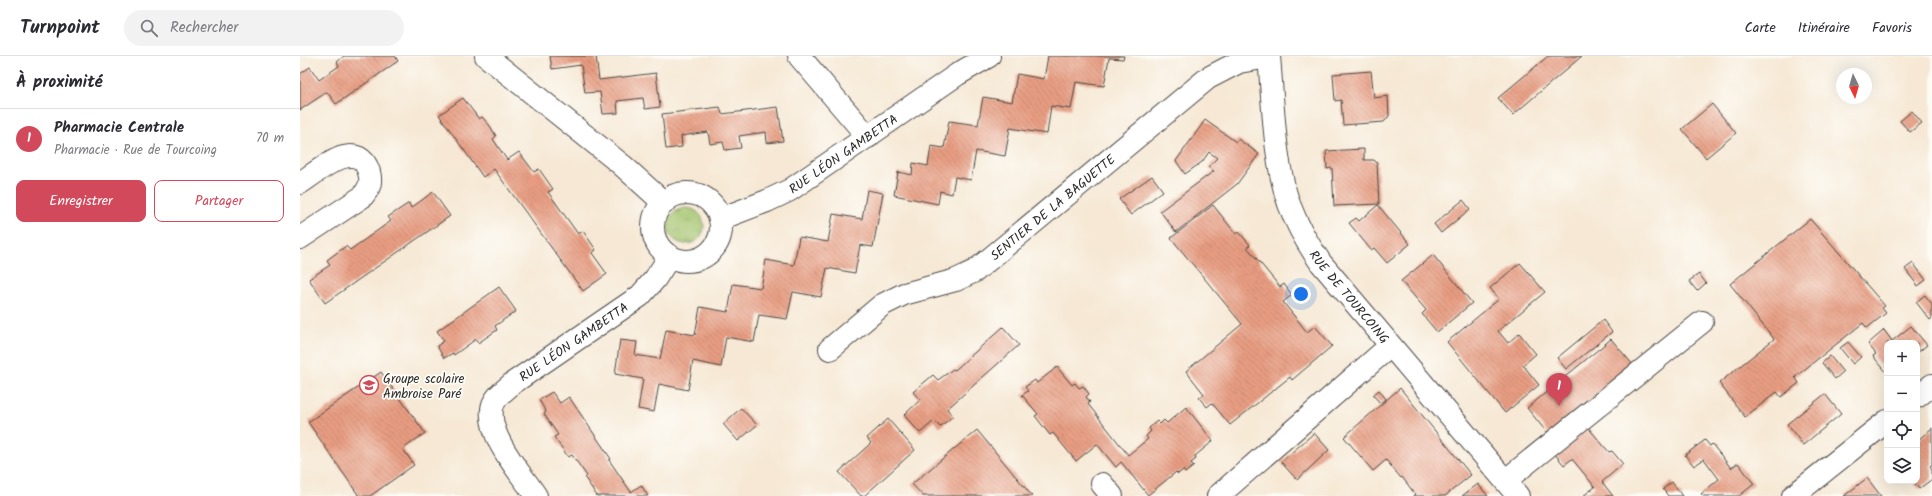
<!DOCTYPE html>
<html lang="fr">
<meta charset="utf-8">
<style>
:root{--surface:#fff;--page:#f2f2f3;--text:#2b2b33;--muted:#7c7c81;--line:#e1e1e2;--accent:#d1495b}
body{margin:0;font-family:Kalam,sans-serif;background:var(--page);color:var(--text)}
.controls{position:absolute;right:12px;bottom:12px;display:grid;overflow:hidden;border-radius:8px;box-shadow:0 4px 16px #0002}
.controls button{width:36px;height:36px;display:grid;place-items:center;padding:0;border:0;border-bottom:1px solid var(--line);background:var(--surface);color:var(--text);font:20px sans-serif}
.compass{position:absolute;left:1536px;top:12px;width:36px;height:36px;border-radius:50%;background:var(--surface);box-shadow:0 4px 16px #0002;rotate:175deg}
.you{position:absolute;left:1001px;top:238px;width:14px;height:14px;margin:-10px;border:3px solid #fff;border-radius:50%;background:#1a73e8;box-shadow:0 0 0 6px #1a73e833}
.badge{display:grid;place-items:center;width:26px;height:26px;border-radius:50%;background:var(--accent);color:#fff;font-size:13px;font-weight:700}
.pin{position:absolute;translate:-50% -33px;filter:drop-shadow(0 1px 2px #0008)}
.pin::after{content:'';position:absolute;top:21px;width:14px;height:12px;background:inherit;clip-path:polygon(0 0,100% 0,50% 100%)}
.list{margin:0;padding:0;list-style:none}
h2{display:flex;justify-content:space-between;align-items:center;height:52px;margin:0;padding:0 16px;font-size:17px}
h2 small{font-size:13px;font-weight:400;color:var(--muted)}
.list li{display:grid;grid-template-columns:26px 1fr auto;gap:12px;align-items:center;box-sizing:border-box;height:60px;padding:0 16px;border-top:1px solid var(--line)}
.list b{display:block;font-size:15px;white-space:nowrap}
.list p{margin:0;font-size:13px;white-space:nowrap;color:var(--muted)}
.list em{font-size:13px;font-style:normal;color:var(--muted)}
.actions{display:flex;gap:8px;padding:12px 16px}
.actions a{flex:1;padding:9px 0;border:1px solid var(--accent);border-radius:8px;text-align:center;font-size:14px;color:var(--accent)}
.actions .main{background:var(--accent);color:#fff}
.icon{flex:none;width:22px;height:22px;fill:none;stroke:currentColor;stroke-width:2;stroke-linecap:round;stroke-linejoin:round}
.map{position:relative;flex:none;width:1632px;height:440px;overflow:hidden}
header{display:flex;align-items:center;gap:24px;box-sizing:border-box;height:56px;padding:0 20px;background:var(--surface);border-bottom:1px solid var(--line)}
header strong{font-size:19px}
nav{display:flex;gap:22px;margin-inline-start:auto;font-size:14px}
.search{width:280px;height:36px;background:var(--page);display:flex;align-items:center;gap:10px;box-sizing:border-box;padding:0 14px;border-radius:22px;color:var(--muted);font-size:15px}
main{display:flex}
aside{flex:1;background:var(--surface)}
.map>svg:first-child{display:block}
.grass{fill:url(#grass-tufts);stroke:#66764a}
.building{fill:url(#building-back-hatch)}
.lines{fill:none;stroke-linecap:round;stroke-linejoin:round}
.minor-casing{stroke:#494744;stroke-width:24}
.major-casing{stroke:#494744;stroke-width:24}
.minor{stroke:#fff;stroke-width:22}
.major{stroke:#fff;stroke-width:22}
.labels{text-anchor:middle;stroke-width:3.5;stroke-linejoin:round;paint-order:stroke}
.street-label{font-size:13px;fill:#2b2b2b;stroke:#fdfcf7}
.poi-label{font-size:13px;fill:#2b2b2b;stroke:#fdfcf7;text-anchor:start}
</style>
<header>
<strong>Turnpoint</strong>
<div class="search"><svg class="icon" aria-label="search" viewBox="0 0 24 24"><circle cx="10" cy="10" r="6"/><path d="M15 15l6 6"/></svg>Rechercher</div>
<nav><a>Carte</a><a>Itinéraire</a><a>Favoris</a></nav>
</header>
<main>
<aside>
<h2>À proximité<small></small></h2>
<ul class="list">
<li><span class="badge">1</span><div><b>Pharmacie Centrale</b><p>Pharmacie · Rue de Tourcoing</p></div><em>70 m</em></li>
</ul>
<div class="actions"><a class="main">Enregistrer</a><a>Partager</a></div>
</aside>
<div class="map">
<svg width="1632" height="440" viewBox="0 0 1632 440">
<defs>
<pattern id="grass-tufts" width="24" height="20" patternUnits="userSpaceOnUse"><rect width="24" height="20" fill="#a2c26a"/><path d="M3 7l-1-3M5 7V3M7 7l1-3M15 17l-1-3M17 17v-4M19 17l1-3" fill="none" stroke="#849e57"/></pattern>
<pattern id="building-back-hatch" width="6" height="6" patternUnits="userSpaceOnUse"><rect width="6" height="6" fill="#e89d82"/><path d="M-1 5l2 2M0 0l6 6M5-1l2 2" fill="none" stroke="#bc806b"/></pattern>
</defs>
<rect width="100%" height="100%" fill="#fdfcf7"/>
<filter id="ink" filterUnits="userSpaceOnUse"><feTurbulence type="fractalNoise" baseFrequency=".025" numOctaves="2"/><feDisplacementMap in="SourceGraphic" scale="8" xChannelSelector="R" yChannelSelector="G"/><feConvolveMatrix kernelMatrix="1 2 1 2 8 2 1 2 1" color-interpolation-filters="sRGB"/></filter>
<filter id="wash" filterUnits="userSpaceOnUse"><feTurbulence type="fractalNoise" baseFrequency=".012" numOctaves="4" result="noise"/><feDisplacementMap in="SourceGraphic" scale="16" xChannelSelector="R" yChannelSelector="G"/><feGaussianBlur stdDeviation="0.9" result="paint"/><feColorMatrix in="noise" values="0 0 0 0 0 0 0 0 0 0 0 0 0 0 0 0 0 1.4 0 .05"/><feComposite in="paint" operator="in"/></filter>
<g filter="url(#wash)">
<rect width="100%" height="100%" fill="#f6e8d4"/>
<path class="grass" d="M368 170a18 18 0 1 1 36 0a18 18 0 1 1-36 0Z"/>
<g id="blocks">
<path class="building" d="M44,0H95L98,5L36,48L27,36L0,54V18L10,11L19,24L39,10L37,6Z
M250,0H296L299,24L356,17L360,51L345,53L343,42L317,45L318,57L303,58L300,36L285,37L281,9L252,13Z
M748,0H824L823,3L809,2L804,30L776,26L771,53L751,50L747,78L710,72L705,100L676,95L671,124L655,121L652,138L640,135L638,148L594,139L598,116L612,119L613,107L628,110L631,90L644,92L649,65L678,69L683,41L712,46L717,18L744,23Z
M1248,0H1282L1213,59L1198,42Z
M1071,15L1074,42L1088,40L1089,60L1084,66L1043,69L1041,44L1035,45L1033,18Z
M163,42L179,63L182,61L190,70L196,80L193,83L207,104L219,96L234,116L239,113L253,133L248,136L278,178L283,175L290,185L296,194L292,197L307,218L283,235L194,113L183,121L139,59Z
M1412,48L1436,77L1406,102L1382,73Z
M420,51L422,58L478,51L483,85L467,87L466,76L439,80L441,92L425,94L423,86L410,88L408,76L381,80L382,91L366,93L362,58Z
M1612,55L1622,67L1610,76L1600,65Z
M905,64L936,86L938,83L959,98L937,128L876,176L860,155L914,115L908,111L917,102L909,96L902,106L885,118L876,105Z
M1064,93V104H1074L1077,107L1079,148L1034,150L1032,112L1027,113L1026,95Z
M852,120L863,135L831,159L819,143Z
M567,134L583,137L573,191L560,189L555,217L527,212L521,241L493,236L487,263L459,259L454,286L426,281L421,311L393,305L388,334L359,328L354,356L338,353L343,323L315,318L320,284L337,286L335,299L360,303L366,274L395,279L400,251L428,256L433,228L461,232L466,204L494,209L499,181L528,186L533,158L562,163Z
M133,136L150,160L25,247L9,223L30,209L27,204L46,190L50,194L91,165L88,161L109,147L111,152Z
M1163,144L1170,153L1141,177L1134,168Z
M913,149L936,178L939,176L950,189L947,191L980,231L984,228L992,239L983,246L1007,276L1015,270L1032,290L992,324L990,321L930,369L912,347L907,351L899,342L904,338L886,315L942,268L871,182Z
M1078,149L1110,188L1087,207L1074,192L1071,194L1049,167L1056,162L1059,165Z
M1510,163L1585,250L1582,252L1586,257L1567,272L1563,267L1495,321L1499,327L1481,341L1477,336L1445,361L1419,327L1474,283L1430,228Z
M1133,199L1172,247L1137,276L1122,258L1126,254L1101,225Z
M1220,207L1245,236L1198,275L1208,287L1219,277L1236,298L1223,309L1239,329L1205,357L1147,286L1199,243L1190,232Z
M1613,207L1626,224L1618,230L1605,213Z
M1399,218L1406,227L1397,235L1389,225Z
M199,231L216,255L195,270L197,274L178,287L176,283L154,299L153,297L144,302L137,290L144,285L137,275Z
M1625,239L1632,248V262L1630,264L1616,246Z
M1303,264L1312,276L1266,313L1257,302Z
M1611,270L1627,289L1617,297V287H1587V317L1573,300L1576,298L1568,288L1584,274L1592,285Z
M703,271L719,289L647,353L653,360L640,371L634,365L620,377L604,359L620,344L613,336L633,319L638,324L653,313L655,314Z
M1311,283L1333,309L1249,379L1227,352Z
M1548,286L1561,301L1553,308L1540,292Z
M1530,300L1543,316L1535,323L1522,307Z
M757,311L772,329L775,327L779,332L783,330L789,338L786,341L790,346L788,348L828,399L848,383L846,380L851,375L849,372L857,365L860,368L864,364L867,367L886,351L913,385L895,400L896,403L891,407L894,410L885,417L883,414L878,418L876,416L848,439L821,406L816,411L797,388L776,405L753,377L750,379L735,360L738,358L722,339L728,335L725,331L735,324L737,327Z
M81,316L125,377L103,393L114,409L70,440H59L8,366Z
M1100,332L1171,419L1145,440H1113L1115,438L1102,421L1101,422L1086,404L1073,415L1044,381Z
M1079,334L1086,343L1080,347L1073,339Z
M252,336L260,347L269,341L311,403L309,404L331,436L341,429L348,440H297L285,422L287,420L272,399L268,401L254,381L258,379L244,358L246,356L239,344Z
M1525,338L1541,358L1503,389L1487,368Z
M441,352L457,369L438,385L423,368Z
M588,363L615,394L564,440H561L539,416L571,387L567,382Z
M1286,369L1309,396L1312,395L1323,408L1302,426L1313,440H1283L1295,431L1272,403L1264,409L1253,396Z
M1632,372V409L1630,410L1632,413V423L1619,433L1613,425H1617V385Z
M677,374L732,440H623L612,428Z
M1014,377L1029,394L997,424L981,406Z
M1405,384L1410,390L1412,388L1431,412L1438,407L1454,428L1439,440H1403L1401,438L1419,423L1404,403L1394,410L1385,399Z
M1567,422L1581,440H1544Z
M1372,426L1382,440H1368L1363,433Z
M1178,428L1188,440H1162Z"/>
</g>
</g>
<g filter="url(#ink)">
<use href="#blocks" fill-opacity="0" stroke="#494744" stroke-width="1"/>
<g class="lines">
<defs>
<g id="minor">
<path d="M186,0L322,109L364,147"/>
<path d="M499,0L568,81"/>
<path d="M0,127C18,116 57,79 69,116C72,127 69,133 62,141L0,182"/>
<circle cx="387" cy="171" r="34"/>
<path id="s1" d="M420,163L467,145L490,134L658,18L689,0"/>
<path id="s2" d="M530,293L582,249L604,238L656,224L675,215L908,22L939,6L969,1"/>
<path d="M1617,341L1632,329"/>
<path d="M1206,424L1402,266"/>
<path d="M802,428L812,440"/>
<path id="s3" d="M236,440C221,417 188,382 192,353C193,342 205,334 213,327L340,240L355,223L370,200"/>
<path d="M918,440L1090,290"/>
<path d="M1493,440L1587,365"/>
</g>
<g id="major">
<path id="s4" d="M969,0C973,46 974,105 989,148C997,169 1008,189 1021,207L1218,440"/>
</g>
</defs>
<use href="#minor" class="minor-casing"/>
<use href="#major" class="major-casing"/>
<use href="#minor" class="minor"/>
<use href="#major" class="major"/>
</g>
</g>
<defs>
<symbol id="school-ring" viewBox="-11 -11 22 22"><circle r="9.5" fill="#fdfcf7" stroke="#d1495b" stroke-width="1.5"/><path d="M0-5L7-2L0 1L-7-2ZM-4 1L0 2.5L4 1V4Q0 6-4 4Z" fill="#d1495b"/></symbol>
</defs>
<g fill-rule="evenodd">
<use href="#school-ring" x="58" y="318" width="22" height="22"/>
</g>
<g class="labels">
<g class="street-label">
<text dy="5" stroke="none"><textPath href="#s1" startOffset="140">RUE LÉON GAMBETTA</textPath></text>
<text dy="5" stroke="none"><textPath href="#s2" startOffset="268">SENTIER DE LA BAGUETTE</textPath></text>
<text dy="5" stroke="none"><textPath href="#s4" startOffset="261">RUE DE TOURCOING</textPath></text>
<text dy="5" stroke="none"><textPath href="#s3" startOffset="207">RUE LÉON GAMBETTA</textPath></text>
</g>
<g class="poi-label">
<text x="83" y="327">Groupe scolaire<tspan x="83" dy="15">Ambroise Paré</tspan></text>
</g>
</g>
</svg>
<div class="controls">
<button>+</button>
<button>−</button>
<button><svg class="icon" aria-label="locate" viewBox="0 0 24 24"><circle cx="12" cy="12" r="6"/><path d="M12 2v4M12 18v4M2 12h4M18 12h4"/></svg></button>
<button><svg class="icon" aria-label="layers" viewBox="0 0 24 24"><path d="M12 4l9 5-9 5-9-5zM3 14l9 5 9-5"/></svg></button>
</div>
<svg class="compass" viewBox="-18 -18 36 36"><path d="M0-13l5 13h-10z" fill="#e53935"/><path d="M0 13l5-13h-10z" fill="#7c7c81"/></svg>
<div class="you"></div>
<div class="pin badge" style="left:1259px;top:350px">1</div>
</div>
</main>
